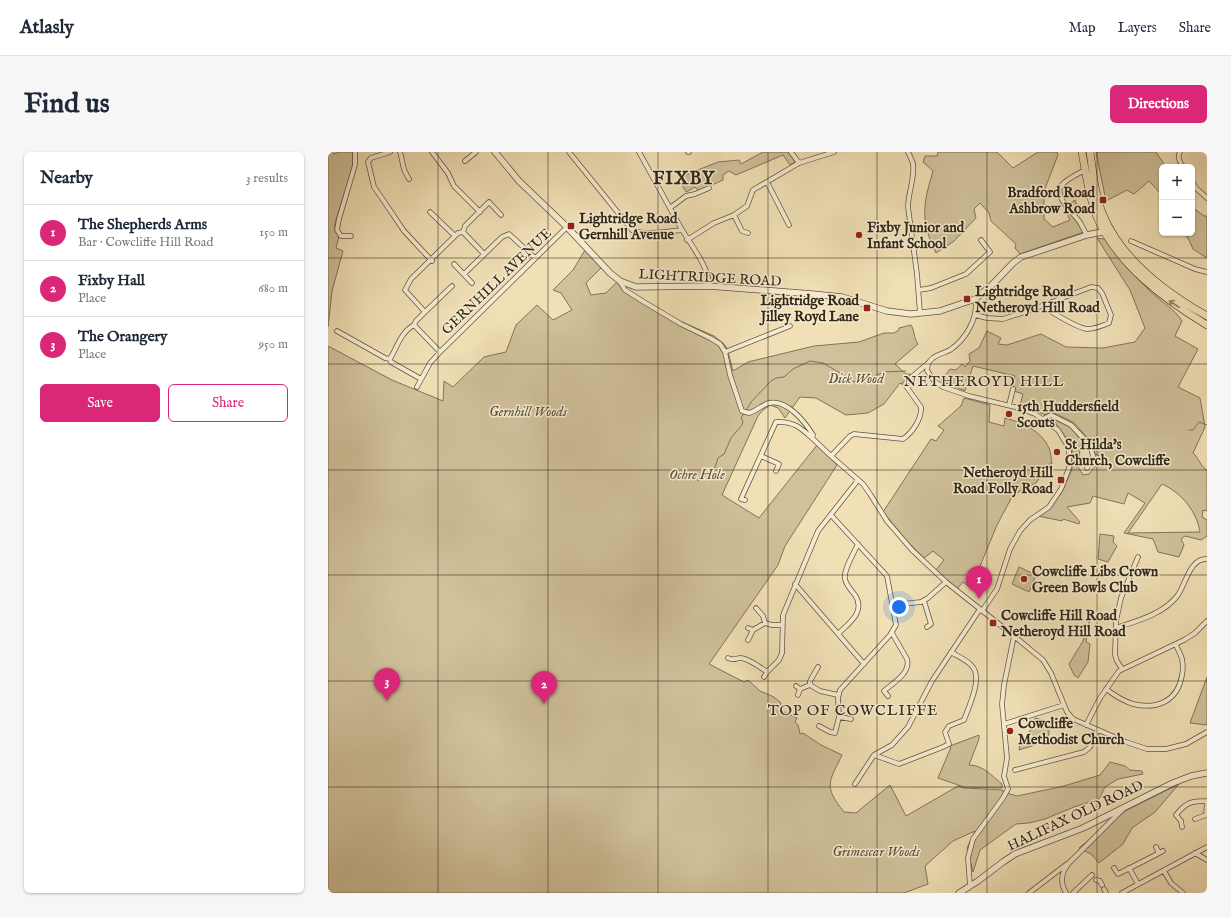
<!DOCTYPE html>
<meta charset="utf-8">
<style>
:root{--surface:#fff;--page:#f6f6f7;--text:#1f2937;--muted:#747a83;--line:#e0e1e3;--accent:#db2777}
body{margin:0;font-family:"IM FELL English",serif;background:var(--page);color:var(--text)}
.controls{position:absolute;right:12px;top:12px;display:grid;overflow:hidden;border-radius:6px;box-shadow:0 1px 3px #0004}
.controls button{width:36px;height:36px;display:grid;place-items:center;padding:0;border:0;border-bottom:1px solid var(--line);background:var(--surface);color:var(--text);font:20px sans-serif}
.you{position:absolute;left:571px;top:455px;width:14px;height:14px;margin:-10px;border:3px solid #fff;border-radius:50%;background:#1a73e8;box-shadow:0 0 0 6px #1a73e833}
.badge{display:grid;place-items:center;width:26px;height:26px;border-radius:50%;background:var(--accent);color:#fff;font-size:13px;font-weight:700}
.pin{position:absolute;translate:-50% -33px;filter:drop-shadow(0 1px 2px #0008)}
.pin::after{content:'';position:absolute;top:21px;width:14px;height:12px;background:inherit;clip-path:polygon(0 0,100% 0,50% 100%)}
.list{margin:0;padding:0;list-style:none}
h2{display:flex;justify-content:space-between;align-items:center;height:52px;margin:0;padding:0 16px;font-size:17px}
h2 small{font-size:13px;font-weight:400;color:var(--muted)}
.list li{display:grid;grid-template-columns:26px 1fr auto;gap:12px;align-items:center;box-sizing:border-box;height:56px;padding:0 16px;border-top:1px solid var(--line)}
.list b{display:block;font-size:15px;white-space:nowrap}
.list p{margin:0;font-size:13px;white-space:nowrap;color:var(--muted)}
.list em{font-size:13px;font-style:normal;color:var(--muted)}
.actions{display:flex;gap:8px;padding:12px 16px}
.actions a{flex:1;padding:9px 0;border:1px solid var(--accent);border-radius:6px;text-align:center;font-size:14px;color:var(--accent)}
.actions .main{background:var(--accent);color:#fff}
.map{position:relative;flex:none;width:879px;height:741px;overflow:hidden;border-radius:6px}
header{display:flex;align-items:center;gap:24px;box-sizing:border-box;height:56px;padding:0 20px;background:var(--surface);border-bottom:1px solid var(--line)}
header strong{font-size:19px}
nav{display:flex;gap:22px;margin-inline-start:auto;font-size:14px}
.intro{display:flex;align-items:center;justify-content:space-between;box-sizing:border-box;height:96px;padding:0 24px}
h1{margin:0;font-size:28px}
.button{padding:10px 18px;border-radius:6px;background:var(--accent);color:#fff;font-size:14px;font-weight:700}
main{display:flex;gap:24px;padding:0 24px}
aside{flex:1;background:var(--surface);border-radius:6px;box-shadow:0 1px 3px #0004}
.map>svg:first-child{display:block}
.green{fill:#d0c19b;stroke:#80745a;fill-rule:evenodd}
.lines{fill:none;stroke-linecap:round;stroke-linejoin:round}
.stream{stroke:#7d7158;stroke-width:1}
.minor-casing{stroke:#615641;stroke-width:5.5}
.tertiary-casing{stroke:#615641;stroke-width:7}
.primary-casing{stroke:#31281a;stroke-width:8}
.minor{stroke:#f6ebd0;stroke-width:4}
.tertiary{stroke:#f6ebd0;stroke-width:5.5}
.primary{stroke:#f1e0b6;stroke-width:7}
.oneway{stroke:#918468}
.grid{fill:none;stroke:#31281a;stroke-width:1;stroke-opacity:0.55}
.poi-dot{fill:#8f2418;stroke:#f6ebd0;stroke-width:1.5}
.labels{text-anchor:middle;stroke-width:3;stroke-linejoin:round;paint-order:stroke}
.poi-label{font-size:14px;font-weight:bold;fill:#31281a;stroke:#f6ebd0;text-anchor:start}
.street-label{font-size:14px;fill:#31281a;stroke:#f6ebd0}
.park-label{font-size:14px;font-style:italic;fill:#594e3a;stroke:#f6ebd0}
.neighbourhood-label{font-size:15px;letter-spacing:1px;fill:#31281a;stroke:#f6ebd0}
.district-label{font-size:18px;font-weight:bold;letter-spacing:1px;fill:#31281a;stroke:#f6ebd0}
</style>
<header>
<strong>Atlasly</strong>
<nav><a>Map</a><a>Layers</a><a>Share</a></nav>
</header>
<div class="intro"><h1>Find us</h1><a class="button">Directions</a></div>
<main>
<aside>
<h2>Nearby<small>3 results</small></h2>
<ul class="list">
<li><span class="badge">1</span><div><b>The Shepherds Arms</b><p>Bar · Cowcliffe Hill Road</p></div><em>150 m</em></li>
<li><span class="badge">2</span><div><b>Fixby Hall</b><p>Place</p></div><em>680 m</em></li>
<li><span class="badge">3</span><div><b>The Orangery</b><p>Place</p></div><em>950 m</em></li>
</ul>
<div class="actions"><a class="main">Save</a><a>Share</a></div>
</aside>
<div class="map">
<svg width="879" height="741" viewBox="0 0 879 741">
<rect width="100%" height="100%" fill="#f1e0b6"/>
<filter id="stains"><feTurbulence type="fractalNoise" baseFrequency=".005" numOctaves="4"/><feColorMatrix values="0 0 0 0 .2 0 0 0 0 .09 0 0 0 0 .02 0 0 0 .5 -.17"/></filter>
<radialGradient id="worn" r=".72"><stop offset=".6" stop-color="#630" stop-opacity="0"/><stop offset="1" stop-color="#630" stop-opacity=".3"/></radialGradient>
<path class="green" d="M0,0H5L6,2L11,0H25V14L7,71V79L11,84L8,96L15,99L4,139L0,175Z
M435,0H460L467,10L462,13L455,3L408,23L401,19L395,23V28L371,39L367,35L358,40L350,26L390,10L411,8L413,12Z
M610,0H669L685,16L710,0H729L730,3L716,39V67L725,75L742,68L736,55L747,48L751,59L747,66L756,80L692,102L687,96L688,92L663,69L661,61L652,51L646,57L648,66L626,89L608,101C592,69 595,52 605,19L595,10L597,4H609Z
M768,0H828L838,15H834V43L821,29L806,42L799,38L778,49Z
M864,55L876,64H879V106L865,97L861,88L856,81H864Z
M769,86L776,87C790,106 805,123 822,139C831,148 848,158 854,169L847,184L870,197L850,235L872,246L877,275L865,301C871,306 872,314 879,318V359L875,358L874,365L879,368V384L873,388L857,384L853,387L856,393L851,405L830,400L825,387L796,381L817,351L800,341L796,352L765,344L762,351L739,355L752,370L751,372L735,367L734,369L710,364L724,354L735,338L744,317V295L724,266L742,275L753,288L750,315L755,323L761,322L774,305L767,302L764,291L745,270L722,259L718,263L692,253L695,242L686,239V235L684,234L687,224L645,214L637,239L613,229L622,217L628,218L634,212L637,215L642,209L641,202L651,196L659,179L673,186L670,192L679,193L713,182L738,195L775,196L807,190L817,176L802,138ZM834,332C854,341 869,360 872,380L800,381Z
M257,98L273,116L258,131L263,143L278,141L289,130L298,134V137L347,167L386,184L395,191L399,196L405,219L420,210L486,194L531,190L556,181H566L571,178V176L583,173C587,179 585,185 590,192L567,212L578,222H583L574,232L572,231L556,252L540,261L518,263L488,246L472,245L457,266L450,256L442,253L434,259L430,264L394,343L431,366L489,293L509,313L457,394L450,413L381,512L416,530L420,528L432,539L446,545L453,551L451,556C456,561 463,563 469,566L467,570L470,573L472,582L475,581L493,593L514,603C501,630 495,634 516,660L528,661L562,633L578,664L630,634L636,636L675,638V640L689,644L736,634L772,623L782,610L797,614L802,618L814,619L815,622L790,627L777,635L771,647L746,655L717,667L701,671L688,672L652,698L645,720L639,696L647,679L625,689L597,714L600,732L576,741H0V194L64,228L115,249L116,229L125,235L156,205L178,200L188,173L209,153L225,168L244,158L233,141L225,138L245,118Z
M636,246L662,253L661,270L676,274L677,266C693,270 714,279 721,296C723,301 723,307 724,312H721L708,331L685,343L669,373L643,436L635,430L629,437L608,418L616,408L605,399L596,406L578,388L555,360L603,287L608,289L616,278L610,274L633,254Z
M772,382L786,384L785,390L789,394L780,410L770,407Z
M691,415L708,423L701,440L684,432Z
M762,467L758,490L762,492L760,510L750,526L746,523L741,512L755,489Z
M879,525V573L862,571Z
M707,566L722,570L720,589L691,598L692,591L702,579Z
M651,583V587L641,613C655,613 664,624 674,632V636L636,635L610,626L623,595L622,594Z
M851,632L827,660L804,676L795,692L771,711L763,702L751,696L797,659Z"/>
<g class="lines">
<path class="stream" d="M418,259L423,250L443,229L448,226L456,225L465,217L482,209L495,211L512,221L523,229L532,230L556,220L578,219
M861,278H865L871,270L879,273
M370,329L387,315L390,306L396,302L403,286L414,273L415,269L413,266L416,261"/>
<defs>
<path id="minor" d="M62,0L43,6L40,10L46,35L53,45L76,79L104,109
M72,0C76,13 73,15 81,27
M104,0L120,21L125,32
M241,0L304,78C316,84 340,79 354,78
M311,0C325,25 339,51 353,76C362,92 382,116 381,134
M360,0H361
M463,0L471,11
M580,0C582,4 584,8 585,12C587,26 580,41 580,55L589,122L592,161
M852,0C849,5 852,10 855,15
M137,9L148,0
M757,18C750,22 738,27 733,34C726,45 745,61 751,69C754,73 756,79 759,83
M439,30L461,73
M864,30L869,37L879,46
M126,34L152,60
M342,56L358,44L367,42L381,36
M102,60L127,84
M406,63L414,79L420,81
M135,80L137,74L161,50L173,63
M135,80L156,102
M23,84H13L9,78L11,67L27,13V0
M359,88L386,71L406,63L419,54L425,38L471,11L506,0
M803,89L867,117L879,120
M126,112L144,131
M136,122L174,85L181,82L207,106
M292,130L297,138L316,150L353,172L382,186L392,192L397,200L402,223L414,259L421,261C428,259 434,253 441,251C459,247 477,270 485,283L484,286L503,304L535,332L542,342L559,369L584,398L618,430L686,484L715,508L723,521L739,560L745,567L798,590L819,597H838L858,592L879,580
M591,138L603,136L638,122L662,100L653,88
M97,160L124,134
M647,163L659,166L675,167L703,158L763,135L770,136L774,141L783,163L781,171C774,174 767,177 759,177C748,176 724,160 714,154
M86,173C73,180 69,195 62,207L63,210L93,227
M9,179L57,206L62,207
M112,200L86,173L88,169L97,160L77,138L83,127L130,81L135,80
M397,200L462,174
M600,212L599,218L602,223L606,229L615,235L641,244L691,256L707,262L730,278L741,296V316L733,337L721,355L702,368L692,379L682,397L669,437L654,459
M89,235L102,211L112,200L239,75
M681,253L685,237
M715,267L723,263L743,273L762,293L765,304L759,316
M433,304L451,312L448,319
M503,304L522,284L526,282L575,287C584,281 594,267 593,255L578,234L577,232C584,224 591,219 598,213C601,211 602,208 605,206C610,202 616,201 622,198C637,188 651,166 647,147
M417,348L413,347L448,270C465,269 472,275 484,286
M467,432L536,512
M596,449L603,472L599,475
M565,453L593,450L600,446L618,430
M428,456L435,464L437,471
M420,476L425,478L437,471L444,473H454
M788,476C809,469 836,462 850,443C858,431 862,406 879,407
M510,482C521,471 538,460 527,443C523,438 518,433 517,427C515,418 526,401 530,392
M420,488L425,478
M400,506C406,509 407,506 413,506C421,507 432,515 439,520
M794,517L789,509L787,503L788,469L793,446L810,405
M436,525L439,520L451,508L454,501L455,463L490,379L530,328
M482,533V529L490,515
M468,534L472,537L482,533L492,539L510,543
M778,537C786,543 795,549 805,552C829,558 850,549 854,523C855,518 855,512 854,507C853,503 850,498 848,493
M470,543L472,537
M560,544L556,539C565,531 583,521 579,507L564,481
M511,565L523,567
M676,572L736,553
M758,573L772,546L791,519L856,488L867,481L879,469
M491,574L502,580L507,581L511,565L510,546L512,538L562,483L568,473L559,424L503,363
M546,603L571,612L615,595L621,592L617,580L621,574L636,568C641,554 655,526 644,514C639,508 629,504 623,500
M687,618L756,600L762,595L770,578
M527,632L546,603L564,593L580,575L604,529L652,457
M867,667L878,663L879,649
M854,675L853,669L848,663C858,650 864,649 879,649
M828,695L831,701
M867,701L879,708
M786,716L790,722C806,714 820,707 835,699
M801,716L810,732
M836,719L843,731L855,741
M768,728L772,729L774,733
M642,734L640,706L645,687L675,646L680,637L676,624L679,606L674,552L676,533L686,484
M776,737L778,741
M701,741L739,712
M738,741C732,730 733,722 740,712L795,657
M745,741L764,723
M794,741L879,695"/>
<path id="tertiary" d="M167,0L191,29L239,75L282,121L292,129L308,135L381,134L484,142L514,145L559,159L583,162L612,159L647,147L663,134L685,111L693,105L759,83L779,79
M631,741L650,729L675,710L687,702L755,676L845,631L863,624L879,621"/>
<path id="primary" d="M754,0C758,22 761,45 769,65C790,113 836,147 879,173
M762,0C765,21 767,44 775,63C794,108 838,141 879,164"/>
</defs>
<use href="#minor" class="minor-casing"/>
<use href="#tertiary" class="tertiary-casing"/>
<use href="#primary" class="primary-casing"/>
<use href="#minor" class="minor"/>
<use href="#tertiary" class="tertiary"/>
<use href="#primary" class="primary"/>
</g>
<defs><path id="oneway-shaft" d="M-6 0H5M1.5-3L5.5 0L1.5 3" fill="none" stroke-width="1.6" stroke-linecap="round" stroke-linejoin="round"/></defs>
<use class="oneway" href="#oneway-shaft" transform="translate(846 152) rotate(-147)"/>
<path class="grid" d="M110,0V741M220,0V741M330,0V741M440,0V741M549,0V741M659,0V741M769,0V741M0,106H879M0,212H879M0,318H879M0,423H879M0,529H879M0,635H879"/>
<g class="poi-dot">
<rect x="771" y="44" width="8" height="8" rx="2"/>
<rect x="239" y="70" width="8" height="8" rx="2"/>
<circle cx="531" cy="83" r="4"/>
<rect x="635" y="143" width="8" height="8" rx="2"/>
<rect x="535" y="152" width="8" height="8" rx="2"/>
<circle cx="681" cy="262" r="4"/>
<circle cx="729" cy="300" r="4"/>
<rect x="729" y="324" width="8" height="8" rx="2"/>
<circle cx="696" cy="427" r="4"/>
<rect x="661" y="467" width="8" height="8" rx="2"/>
<circle cx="682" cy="579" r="4"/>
</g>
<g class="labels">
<g class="poi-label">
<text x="767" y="45" text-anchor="end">Bradford Road<tspan x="767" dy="16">Ashbrow Road</tspan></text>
<text x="251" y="71">Lightridge Road<tspan x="251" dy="16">Gernhill Avenue</tspan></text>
<text x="539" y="80">Fixby Junior and<tspan x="539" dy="16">Infant School</tspan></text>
<text x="647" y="144">Lightridge Road<tspan x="647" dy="16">Netheroyd Hill Road</tspan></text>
<text x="531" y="153" text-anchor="end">Lightridge Road<tspan x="531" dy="16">Jilley Royd Lane</tspan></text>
<text x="689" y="259">15th Huddersfield<tspan x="689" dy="16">Scouts</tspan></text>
<text x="737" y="297">St Hilda's<tspan x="737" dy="16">Church, Cowcliffe</tspan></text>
<text x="725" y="325" text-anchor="end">Netheroyd Hill<tspan x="725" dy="16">Road Folly Road</tspan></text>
<text x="704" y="424">Cowcliffe Libs Crown<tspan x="704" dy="16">Green Bowls Club</tspan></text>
<text x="673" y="468">Cowcliffe Hill Road<tspan x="673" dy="16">Netheroyd Hill Road</tspan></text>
<text x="690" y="576">Cowcliffe<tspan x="690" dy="16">Methodist Church</tspan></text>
</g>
<g class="street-label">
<text transform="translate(382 125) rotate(3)" y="5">LIGHTRIDGE ROAD</text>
<text transform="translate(168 129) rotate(-44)" y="5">GERNHILL AVENUE</text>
<text transform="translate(747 663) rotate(-25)" y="5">HALIFAX OLD ROAD</text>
</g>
<g class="park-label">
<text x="528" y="231">Dick Wood</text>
<text x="200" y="264">Gernhill Woods</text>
<text x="369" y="327">Ochre Hole</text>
<text x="548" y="704">Grimescar Woods</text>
</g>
<g class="neighbourhood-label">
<text x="656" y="234">NETHEROYD HILL</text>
<text x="525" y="563">TOP OF COWCLIFFE</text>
</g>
<g class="district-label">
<text x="356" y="32">FIXBY</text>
</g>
</g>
<rect width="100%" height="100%" filter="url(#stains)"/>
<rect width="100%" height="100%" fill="url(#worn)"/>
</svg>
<div class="controls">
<button>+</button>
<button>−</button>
</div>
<div class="you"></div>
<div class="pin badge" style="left:651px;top:447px">1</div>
<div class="pin badge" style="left:216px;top:552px">2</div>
<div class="pin badge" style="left:59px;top:549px">3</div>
</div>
</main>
